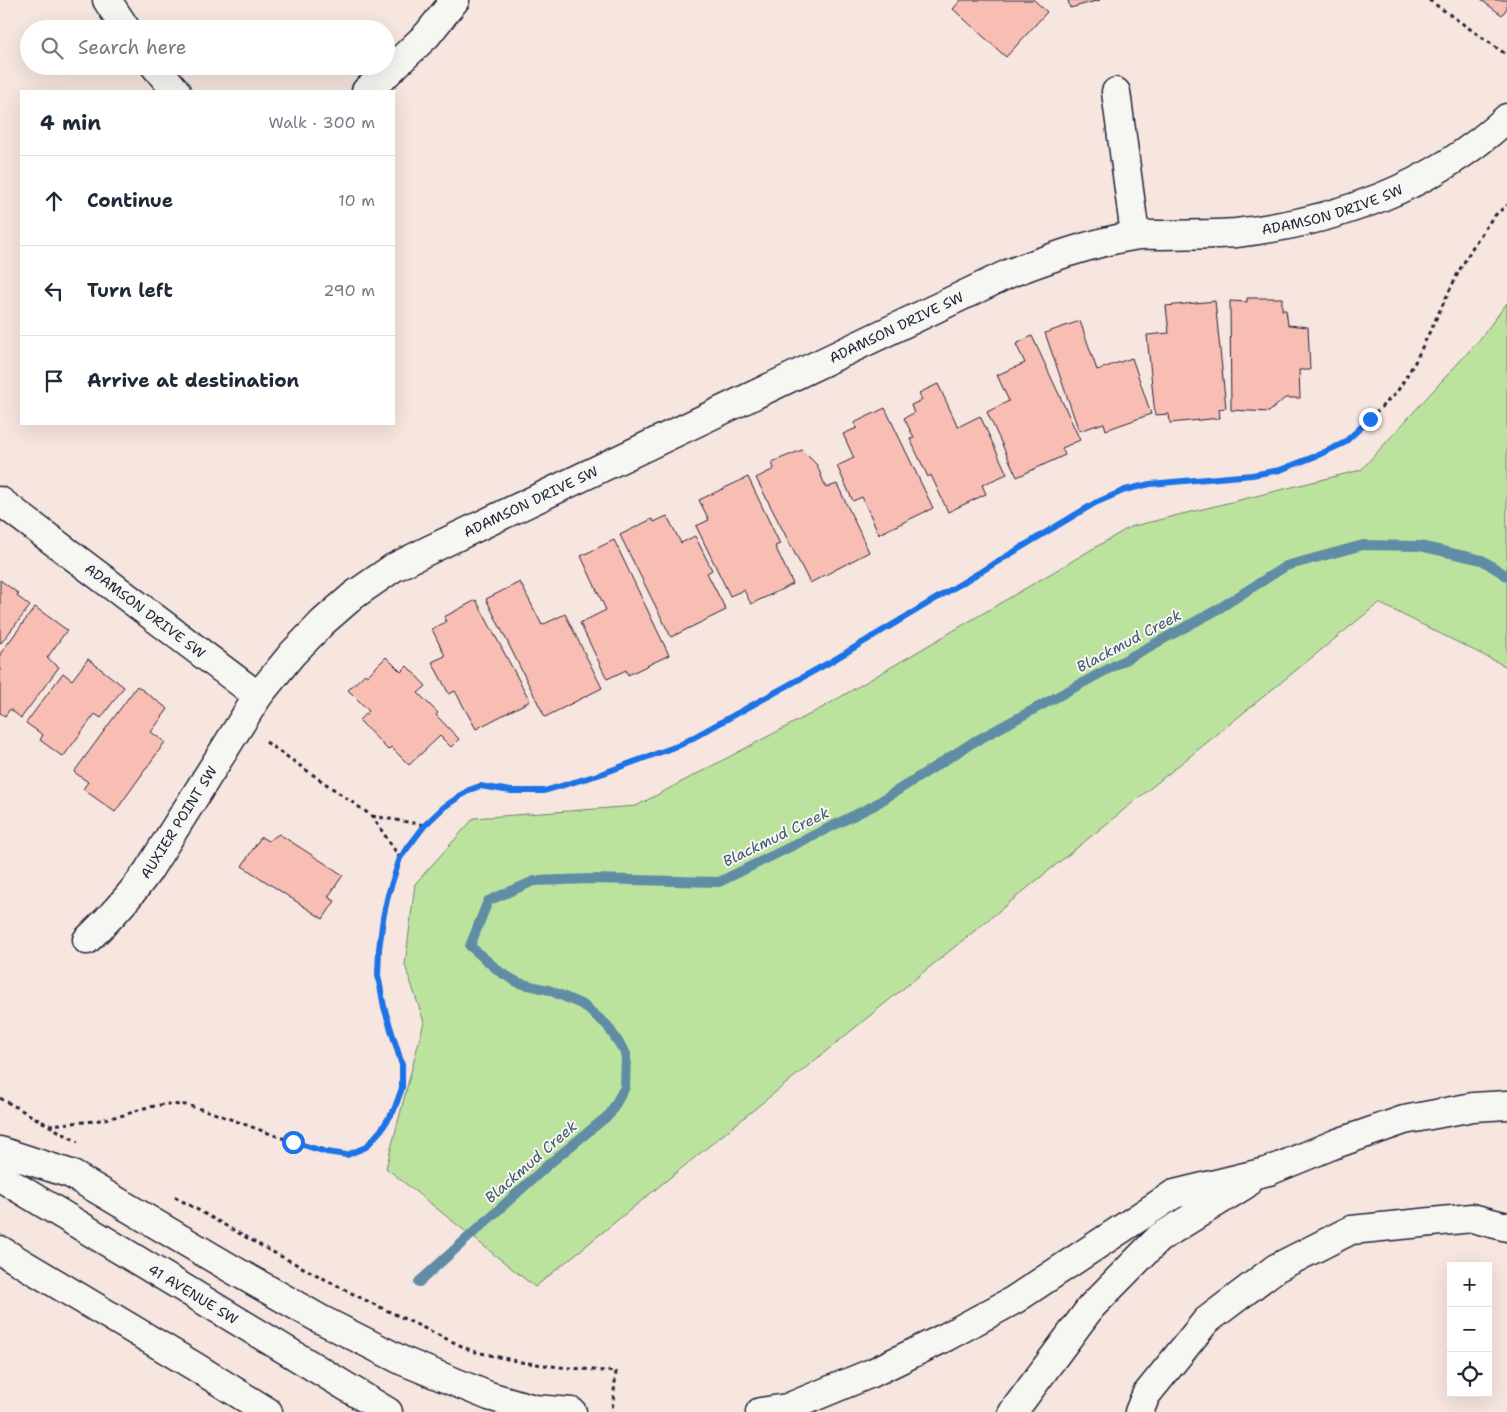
<!DOCTYPE html>
<meta charset="utf-8">
<style>
:root{--surface:#fff;--page:#f6f6f7;--text:#1f2937;--muted:#747a83;--line:#e0e1e3}
body{margin:0;font-family:"Shantell Sans",sans-serif;background:var(--page);color:var(--text)}
.controls{position:absolute;right:15px;bottom:15px;display:grid;overflow:hidden;border-radius:0px;box-shadow:0 5px 20px #0002}
.controls button{width:45px;height:45px;display:grid;place-items:center;padding:0;border:0;border-bottom:1px solid var(--line);background:var(--surface);color:var(--text);font:25px sans-serif}
.stop{position:absolute;width:15px;height:15px;margin:-11px;border:4px solid #1a73e8;border-radius:50%;background:#fff}
.stop.end{background:#1a73e8;border-color:#fff;box-shadow:0 1px 5px #0008}
.list{margin:0;padding:0;list-style:none}
h2{display:flex;justify-content:space-between;align-items:center;height:65px;margin:0;padding:0 20px;font-size:21px}
h2 small{font-size:16px;font-weight:400;color:var(--muted)}
.list li{display:grid;grid-template-columns:32px 1fr auto;gap:15px;align-items:center;box-sizing:border-box;height:90px;padding:0 20px;border-top:1px solid var(--line)}
.list b{display:block;font-size:19px;white-space:nowrap}
.list em{font-size:16px;font-style:normal;color:var(--muted)}
.icon{flex:none;width:28px;height:28px;fill:none;stroke:currentColor;stroke-width:2;stroke-linecap:round;stroke-linejoin:round}
.map{position:relative;flex:none;width:1507px;height:1412px;overflow:hidden}
.search{position:absolute;background:var(--surface);box-shadow:0 5px 20px #0002;left:20px;top:20px;width:375px;height:55px;display:flex;align-items:center;gap:12px;box-sizing:border-box;padding:0 18px;border-radius:28px;color:var(--muted);font-size:19px}
.panel{position:absolute;background:var(--surface);box-shadow:0 5px 20px #0002;left:20px;top:90px;width:375px;height:335px;border-radius:0px}
.map>svg:first-child{display:block}
.green{fill:#bce39e;stroke:#6f826c}
.lines{fill:none;stroke-linecap:round;stroke-linejoin:round}
.stream{stroke:#608da5;stroke-width:10}
.building{fill:#f9beb3;stroke:#22223b}
.minor-casing{stroke:#22223b;stroke-width:31}
.major-casing{stroke:#22223b;stroke-width:31}
.highway-casing{stroke:#22223b;stroke-width:31}
.path{stroke:#22223b;stroke-width:3;stroke-dasharray:4 4;stroke-linecap:butt}
.minor{stroke:#f6f6f2;stroke-width:28}
.major{stroke:#f6f6f2;stroke-width:28}
.highway{stroke:#f6f6f2;stroke-width:28}
.route{stroke:#1a73e8;stroke-width:6}
.labels{text-anchor:middle;stroke-width:4;stroke-linejoin:round;paint-order:stroke}
.street-label{font-size:14px;fill:#22223b;stroke:#f6f6f2}
.water-label{font-size:15px;font-style:italic;fill:#415870;stroke:#f6f6f2}
</style>
<div class="map">
<svg width="1507" height="1412" viewBox="0 0 1507 1412">
<rect width="100%" height="100%" fill="#f7e5df"/>
<filter id="ink" filterUnits="userSpaceOnUse"><feTurbulence type="fractalNoise" baseFrequency=".02" numOctaves="2"/><feDisplacementMap in="SourceGraphic" scale="10" xChannelSelector="R" yChannelSelector="G"/><feConvolveMatrix kernelMatrix="1 2 1 2 8 2 1 2 1" color-interpolation-filters="sRGB"/></filter>
<g filter="url(#ink)">
<path class="green" d="M1507,303V667L1379,603L535,1287L386,1168L424,1022L405,965L415,884L474,818L636,806L820,709L1130,527L1361,470L1480,339Z"/>
<g class="lines">
<path class="stream" d="M419,1282L549,1164L610,1114L625,1087L626,1054L607,1025L583,1005L549,990L519,983L500,972L470,946L488,901L534,881L590,879L719,882L873,806L972,743L1215,611L1286,566L1363,545L1420,546L1482,560L1507,576"/>
</g>
<path class="building" d="M961,0H1034L1047,12L1006,57L953,9Z
M1068,0H1100L1070,8Z
M1481,0H1507V8L1502,15Z
M1247,298H1282V310H1286L1288,325L1308,327L1310,370H1299L1300,398H1285L1269,412L1231,410L1230,301L1247,302Z
M1215,301L1226,408L1219,409L1220,418L1170,423L1169,414L1155,415L1147,335L1169,333L1166,306Z
M1080,321L1097,370L1132,358L1151,414L1106,430L1104,423L1079,431L1045,333Z
M1032,336L1080,440L1062,448L1065,455L1017,477L987,412L1009,401L997,375L1025,363L1016,344Z
M938,384L958,427L980,416L1007,474L982,485L986,494L948,512L931,475L928,477L910,439L914,438L904,418L914,413L911,405L922,400L919,393Z
M885,408L933,508L879,534L862,497L853,501L837,466L854,458L843,434L857,428L854,423Z
M802,450L817,465L826,488L837,484L869,552L810,583L756,478L774,469L772,462Z
M748,477L780,544L775,546L793,584L751,604L744,590L730,596L696,526L709,520L699,500Z
M667,516L681,543L695,536L712,570L707,573L726,610L671,637L620,535L652,519L654,522Z
M614,540L669,655L628,675L626,670L607,679L580,623L606,610L581,556Z
M0,580L19,594L17,596L30,606L1,643L0,642Z
M520,582L542,625L565,614L602,688L545,717L486,599Z
M476,600L530,701L476,729L455,691L449,694L432,662L445,656L432,629L446,622L444,617Z
M35,607L67,630L47,658L59,667L21,718L10,709L5,716L0,713V654Z
M386,657L401,672L407,666L426,686L418,693L438,713L436,715L459,739L451,747L440,736L409,765L391,747L388,750L359,720L369,711L348,690L365,674L367,676Z
M88,659L124,687L101,718L95,714L63,757L40,740L43,735L26,723L63,673L72,680Z
M137,686L168,709L151,732L165,742L115,812L83,789L88,782L74,772Z
M279,834L343,875L328,897L335,901L323,919L242,866L261,837L268,841Z"/>
<g class="lines">
<defs>
<g id="minor">
<path d="M107,0L126,29"/>
<path d="M155,66L176,91"/>
<path d="M366,91L383,77L427,35L455,0"/>
<path d="M1116,92L1135,235"/>
<path id="s1" d="M0,501L258,696"/>
<path id="s2" d="M87,940C111,917 129,898 148,871L258,696L292,654L323,622L354,595L393,568L429,550L1010,273C1050,258 1091,243 1133,236C1142,234 1151,235 1160,235C1185,234 1211,235 1236,233C1335,222 1433,187 1507,118"/>
</g>
<g id="major">
<path id="s3" d="M0,1177L388,1412"/>
<path d="M0,1250L194,1366L268,1412"/>
</g>
<path id="highway" d="M0,1151L71,1174L237,1272L320,1319L403,1361L489,1396L534,1409L572,1412
M760,1412L787,1408L874,1372L946,1337L1014,1300L1174,1194L1269,1171L1335,1144L1404,1120L1473,1107L1507,1105
M1013,1412L1091,1307L1159,1238L1246,1184
M1139,1412L1146,1395L1206,1321L1276,1268L1351,1230L1472,1218L1507,1227"/>
</defs>
<use href="#minor" class="minor-casing"/>
<use href="#major" class="major-casing"/>
<use href="#highway" class="highway-casing"/>
<path class="path" d="M1429,0L1507,55
M266,742L372,816L400,858
M372,816L425,825L444,807L469,790L480,786L511,791H544L601,774L679,745L832,661L1095,503L1125,490L1150,484L1252,475L1280,470L1316,456L1344,443L1397,392L1415,362L1459,271L1475,243L1493,217L1507,205
M0,1098L78,1142
M49,1125L95,1121L124,1115L144,1108L166,1104L186,1105L211,1112L293,1142L326,1151L347,1155L366,1147L381,1130L394,1111L402,1088V1065L384,1007L378,975L379,949L383,918L388,895L400,858L425,825
M175,1197L267,1249L363,1299L472,1351L521,1362L560,1367L616,1372L612,1412"/>
<use href="#minor" class="minor"/>
<use href="#major" class="major"/>
<use href="#highway" class="highway"/>
</g>
</g>
<g class="lines" filter="url(#ink)">
<path class="route" d="M293,1142L326,1152L347,1155L366,1147L381,1130L394,1110L402,1088V1065L384,1007L378,975L379,949L383,918L388,895L400,858L425,825L444,807L469,790L480,786L511,791H544L601,774L680,745L832,661L1095,503L1125,490L1150,484L1252,475L1280,470L1316,456L1344,443L1370,419"/>
</g>
<g class="labels">
<g class="street-label">
<text dy="5" stroke="none"><textPath href="#s2" startOffset="1501">ADAMSON DRIVE SW</textPath></text>
<text dy="5" stroke="none"><textPath href="#s2" startOffset="1044">ADAMSON DRIVE SW</textPath></text>
<text dy="5" stroke="none"><textPath href="#s2" startOffset="639">ADAMSON DRIVE SW</textPath></text>
<text dy="5" stroke="none"><textPath href="#s1" startOffset="182">ADAMSON DRIVE SW</textPath></text>
<text dy="5" stroke="none"><textPath href="#s2" startOffset="150">AUXIER POINT SW</textPath></text>
<text dy="5" stroke="none"><textPath href="#s3" startOffset="226">41 AVENUE SW</textPath></text>
</g>
<g class="water-label">
<text transform="translate(1129 641) rotate(-28)" y="5">Blackmud Creek</text>
<text transform="translate(776 837) rotate(-26)" y="5">Blackmud Creek</text>
<text transform="translate(531 1162) rotate(-41)" y="5">Blackmud Creek</text>
</g>
</g>
</svg>
<div class="controls">
<button>+</button>
<button>−</button>
<button><svg class="icon" aria-label="locate" viewBox="0 0 24 24"><circle cx="12" cy="12" r="6"/><path d="M12 2v4M12 18v4M2 12h4M18 12h4"/></svg></button>
</div>
<div class="stop" style="left:293px;top:1142px"></div>
<div class="stop end" style="left:1370px;top:419px"></div>
<div class="search"><svg class="icon" aria-label="search" viewBox="0 0 24 24"><circle cx="10" cy="10" r="6"/><path d="M15 15l6 6"/></svg>Search here</div>
<section class="panel">
<h2>4 min<small>Walk · 300 m</small></h2>
<ul class="list">
<li><svg class="icon" aria-label="ahead" viewBox="0 0 24 24"><path d="M12 20V5M6 11l6-6 6 6"/></svg><div><b>Continue</b></div><em>10 m</em></li>
<li><svg class="icon" aria-label="left" viewBox="0 0 24 24"><path d="M17 20v-9H6M10 6l-5 5 5 5"/></svg><div><b>Turn left</b></div><em>290 m</em></li>
<li><svg class="icon" aria-label="arrive" viewBox="0 0 24 24"><path d="M6 21V4h12l-3 4 3 4H6"/></svg><div><b>Arrive at destination</b></div></li>
</ul>
</section>
</div>
